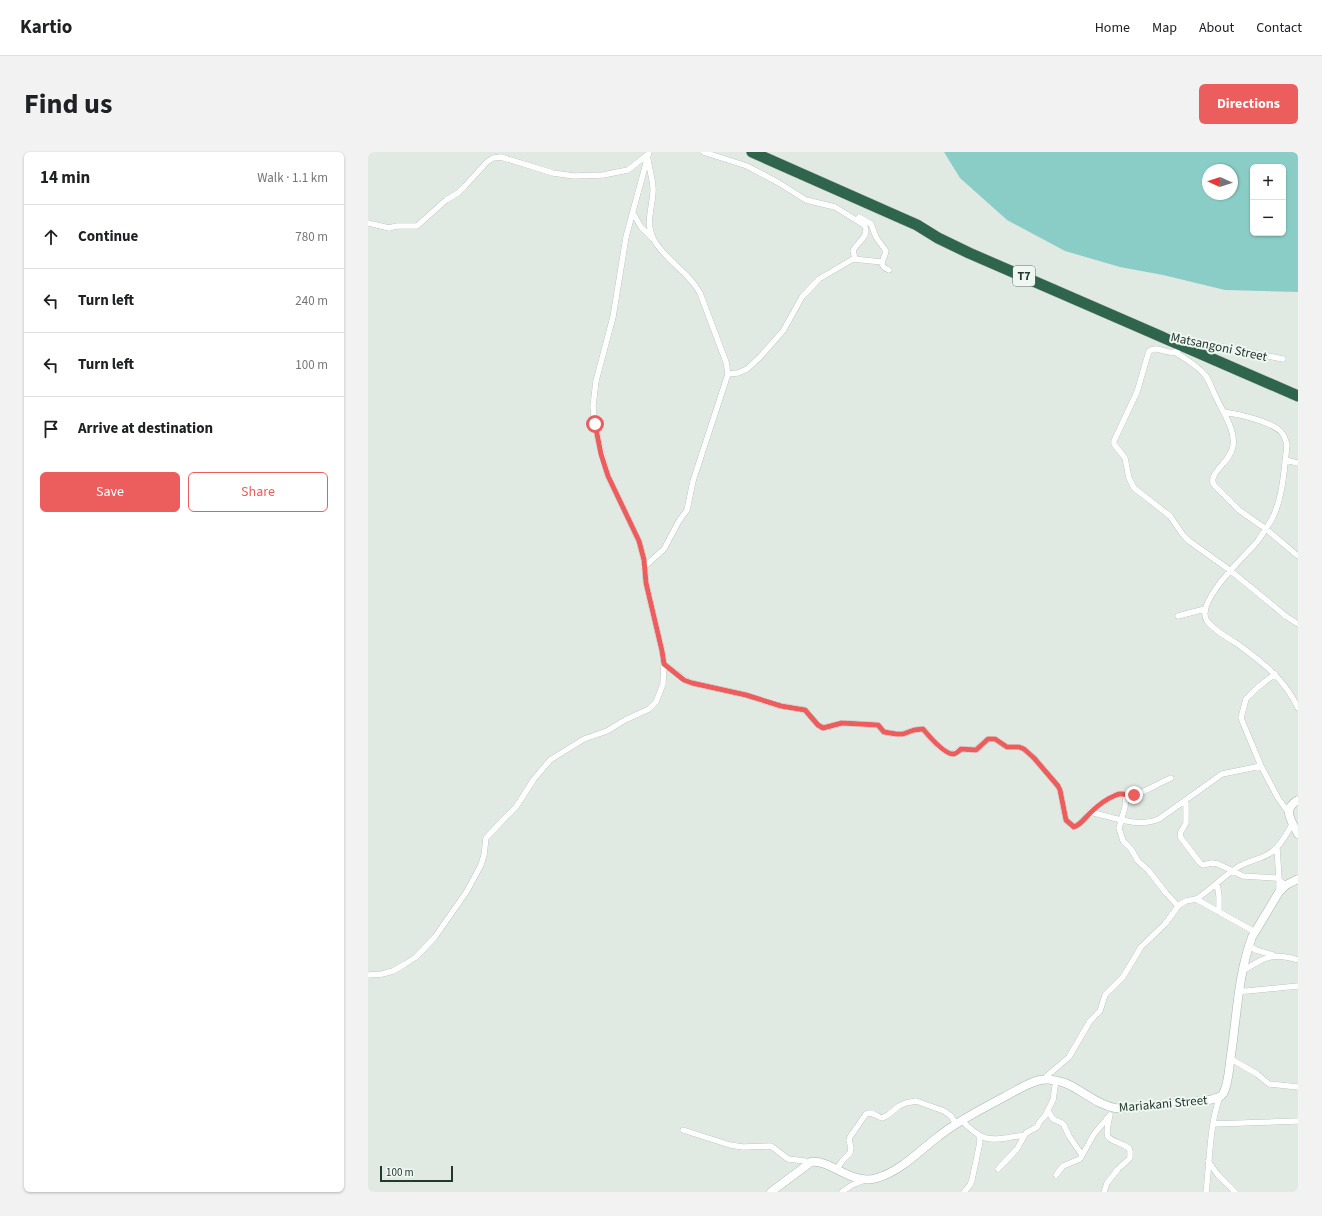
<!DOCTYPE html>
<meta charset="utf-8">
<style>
:root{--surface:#fff;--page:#f2f2f2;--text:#202124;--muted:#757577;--line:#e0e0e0;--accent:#ec5d5e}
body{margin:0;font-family:"Source Sans 3",sans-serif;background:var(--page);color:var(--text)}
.controls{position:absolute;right:12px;top:12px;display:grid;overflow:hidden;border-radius:6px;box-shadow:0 1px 3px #0004}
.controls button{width:36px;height:36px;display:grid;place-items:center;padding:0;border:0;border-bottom:1px solid var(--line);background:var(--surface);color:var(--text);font:20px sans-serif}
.compass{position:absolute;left:834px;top:12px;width:36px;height:36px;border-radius:50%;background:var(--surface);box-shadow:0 1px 3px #0004;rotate:273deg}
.scale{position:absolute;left:12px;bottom:10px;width:73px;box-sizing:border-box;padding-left:4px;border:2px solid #223a2d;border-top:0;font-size:11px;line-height:14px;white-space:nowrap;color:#223a2d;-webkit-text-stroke:3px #f0f7f2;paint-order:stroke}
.stop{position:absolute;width:12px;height:12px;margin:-9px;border:3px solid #ec5d5e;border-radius:50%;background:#fff}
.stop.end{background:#ec5d5e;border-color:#fff;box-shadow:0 1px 4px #0008}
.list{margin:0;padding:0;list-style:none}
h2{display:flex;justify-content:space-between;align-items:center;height:52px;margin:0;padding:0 16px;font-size:17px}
h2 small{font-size:13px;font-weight:400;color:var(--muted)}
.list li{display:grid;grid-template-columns:26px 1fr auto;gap:12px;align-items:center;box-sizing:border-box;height:64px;padding:0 16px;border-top:1px solid var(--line)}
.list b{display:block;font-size:15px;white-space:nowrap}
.list em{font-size:13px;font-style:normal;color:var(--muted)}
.actions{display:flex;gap:8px;padding:12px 16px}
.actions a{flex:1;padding:9px 0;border:1px solid var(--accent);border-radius:6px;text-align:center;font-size:14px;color:var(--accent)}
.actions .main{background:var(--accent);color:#fff}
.icon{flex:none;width:22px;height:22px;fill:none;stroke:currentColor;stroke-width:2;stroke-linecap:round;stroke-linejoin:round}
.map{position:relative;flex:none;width:930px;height:1040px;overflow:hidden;border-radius:6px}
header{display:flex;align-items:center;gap:24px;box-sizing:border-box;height:56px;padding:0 20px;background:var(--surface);border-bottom:1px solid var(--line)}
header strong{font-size:19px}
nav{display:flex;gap:22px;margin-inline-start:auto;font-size:14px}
.intro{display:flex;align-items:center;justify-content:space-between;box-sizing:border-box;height:96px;padding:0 24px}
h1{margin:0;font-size:28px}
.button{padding:10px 18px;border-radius:6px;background:var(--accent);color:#fff;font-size:14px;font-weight:700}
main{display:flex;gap:24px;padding:0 24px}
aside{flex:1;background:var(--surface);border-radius:6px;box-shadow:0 1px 3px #0004}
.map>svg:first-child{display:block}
.water{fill:#8acdc7;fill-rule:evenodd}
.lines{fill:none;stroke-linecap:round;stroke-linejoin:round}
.street-casing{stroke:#a3b2a9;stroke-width:6}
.secondary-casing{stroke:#a2b9ab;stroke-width:9}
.highway-casing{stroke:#bdc4c0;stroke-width:12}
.street{stroke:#fff;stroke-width:5.5}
.secondary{stroke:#fff;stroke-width:8}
.highway{stroke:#2f654c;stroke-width:11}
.route{stroke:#ec5d5e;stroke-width:5}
.labels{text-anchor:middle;stroke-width:4;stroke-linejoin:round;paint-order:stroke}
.shield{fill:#f0f7f2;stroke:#607368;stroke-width:1}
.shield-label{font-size:12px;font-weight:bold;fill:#223a2d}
.street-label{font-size:13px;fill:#223a2d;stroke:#f0f7f2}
</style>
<header>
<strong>Kartio</strong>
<nav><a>Home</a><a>Map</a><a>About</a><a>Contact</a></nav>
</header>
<div class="intro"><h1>Find us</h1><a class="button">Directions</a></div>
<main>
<aside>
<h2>14 min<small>Walk · 1.1 km</small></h2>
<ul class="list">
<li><svg class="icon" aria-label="ahead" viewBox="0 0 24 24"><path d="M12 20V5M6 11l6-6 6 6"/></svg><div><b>Continue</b></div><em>780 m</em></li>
<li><svg class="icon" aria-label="left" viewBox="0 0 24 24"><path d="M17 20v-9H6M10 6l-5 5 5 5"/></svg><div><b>Turn left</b></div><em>240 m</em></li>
<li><svg class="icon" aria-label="left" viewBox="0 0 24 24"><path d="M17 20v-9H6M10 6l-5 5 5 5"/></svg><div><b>Turn left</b></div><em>100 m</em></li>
<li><svg class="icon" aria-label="arrive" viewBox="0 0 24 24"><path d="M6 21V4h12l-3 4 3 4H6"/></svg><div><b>Arrive at destination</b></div></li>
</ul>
<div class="actions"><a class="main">Save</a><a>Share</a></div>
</aside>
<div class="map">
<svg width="930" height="1040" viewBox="0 0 930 1040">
<rect width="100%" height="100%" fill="#e0eae3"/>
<path class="water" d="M576,0H930V140L857,138L795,123L752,115L697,99L639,68L592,26ZM885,15H915V81H885ZM840,18H864V42H840Z"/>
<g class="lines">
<defs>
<path id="street" d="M335,0L379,14L411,31L438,48L467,55L496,73C503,83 489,90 485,99L487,106
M265,61L273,75L284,86
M491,65L503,72L508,85L518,99C516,108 509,113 521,118
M0,71L21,76L29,74H49L78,48L90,41L97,34L119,10L125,6L133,5L185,21L206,24L235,23L260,18L280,2
M798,183L915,207
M815,193C803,210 792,191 781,199L769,240L746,289V292L757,306L761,326L766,336L802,364L815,383L821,389L863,419L919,465L930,472
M807,200C817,207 829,213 837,223C842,229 844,238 848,245C854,259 868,278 865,294C863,310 839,321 846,333L871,358L898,377L930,404
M360,222L370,221L379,217L392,205L415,179L434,145L451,127L485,107L514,110
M856,260C870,262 906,270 914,281C917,285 918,289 919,293C916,318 915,345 904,367C899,375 894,383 889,390C877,404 826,450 839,469C846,478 858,485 868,491C893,509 917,527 930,556
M917,308L930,311
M276,415L296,397L311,369L319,358L325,329L360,222L358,210L332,141C321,120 298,109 286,88C277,71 284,57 285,40C286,31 281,17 280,7
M810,464L837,457
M296,512L317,528L324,531L378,543L408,553L437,558L450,573L455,576L475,571L510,573L516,580L527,582H535L546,578L555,577C563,586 573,600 585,602L593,597L608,598L620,587H627L639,595H651L656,597L666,606L690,634L692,638L698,668L706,675C713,673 718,664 724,658C730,653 738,648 745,644C752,640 758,645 766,643C779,639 791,631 803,626
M907,522L889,536L878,547L873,566L893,614L910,646L920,660
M758,643L757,655L751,676L755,689L763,697L770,709L780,718L798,741L810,754
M818,648V671C815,678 811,678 813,686L832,711L835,713L844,711L850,712L875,724L908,726L918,733
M722,660C744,665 770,676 791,667L854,622L893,614
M909,696L911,727V740
M849,731L851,744V760
M828,747C843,738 853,726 867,717C877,710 882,710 892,706C910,700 916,686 925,671
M881,794L888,798L905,803
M875,819C896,805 905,800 930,808
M0,823L14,822L25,819L37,812L48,805L67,785L99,739L113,713L116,703L118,686L134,669L148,655L166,627L182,608L216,587L239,579L257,568L281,557L288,550L295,532L296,512L294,499L278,431L276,408L271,389L240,324L231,292L226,265L225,254L228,229L245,165L258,85L281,0
M871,842L875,839H879L930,834
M863,907L889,922L901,932L930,935
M677,927L680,923L701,905L722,869L732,859L737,843L755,825L773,795L797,772L811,753L818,749L828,747L887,780
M680,959L685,967L694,971L696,973L701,984L714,1003
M594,969C609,983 616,990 638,986C644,985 650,983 656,984
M845,972L930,969
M315,978L362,993L375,995L403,994L420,1007L437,1009L440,1011
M840,1009L850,1023L867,1040
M630,1017L649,997L658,981L669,975L672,969L677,964L685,948L688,928
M468,1018L475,1008L482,1001L483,996L481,988L482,985L498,962C504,959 508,964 514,966L520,963L531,954L538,951L548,949L576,959L583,964L588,972
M688,1023L695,1014L712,1007L726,982L742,963
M474,1040L484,1033L497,1028
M596,1040L602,1033L604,1028L612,990L611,984
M736,1040L739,1031L750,1017L762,1006V999L761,996C740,984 735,992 742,963
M838,1040C842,1008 841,975 852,944"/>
<path id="secondary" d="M930,648C913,658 924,669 930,682
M403,1040L443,1010C463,1007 483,1034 509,1026C533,1019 551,999 571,984C591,968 614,957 636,945C648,939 659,931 672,928C703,923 720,951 747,956C759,957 772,955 784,954C803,952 822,950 841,948C845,947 852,946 855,942C861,931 861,915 863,903C869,863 870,823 884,785L911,740L918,733L930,727"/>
<path id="highway" d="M384,0L549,73L570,86L601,101L930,244"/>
</defs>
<use href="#street" class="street-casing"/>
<use href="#secondary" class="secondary-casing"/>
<use href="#highway" class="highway-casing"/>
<use href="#street" class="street"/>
<use href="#secondary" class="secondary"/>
<use href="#highway" class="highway"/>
</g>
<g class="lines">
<path class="route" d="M227,272L233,302L240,324L271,389L276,408L278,431L294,499L296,512L316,528L324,531L378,543L413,554L437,558L450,573L455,576L474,571L510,573L516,580L528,582H535L546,578L555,577C560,583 576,602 585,602C588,602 591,599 593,597L608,598L620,587H627L639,595H651L656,597L666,606L690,634L692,638L698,668L706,675C712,673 717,666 722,661C729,654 738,647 748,643C754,640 760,644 766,643"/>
</g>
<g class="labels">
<rect class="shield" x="645" y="114" width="22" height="20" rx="3"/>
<g class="shield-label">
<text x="656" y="128">T7</text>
</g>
<g class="street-label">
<text transform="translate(851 194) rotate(12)" y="5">Matsangoni Street</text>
<text transform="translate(795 951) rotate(-5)" y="5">Mariakani Street</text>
</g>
</g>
</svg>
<div class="controls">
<button>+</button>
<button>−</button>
</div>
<svg class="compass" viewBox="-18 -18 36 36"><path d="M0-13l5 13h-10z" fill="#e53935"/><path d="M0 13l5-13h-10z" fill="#757577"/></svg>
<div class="scale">100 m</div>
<div class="stop" style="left:227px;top:272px"></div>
<div class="stop end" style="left:766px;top:643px"></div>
</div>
</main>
